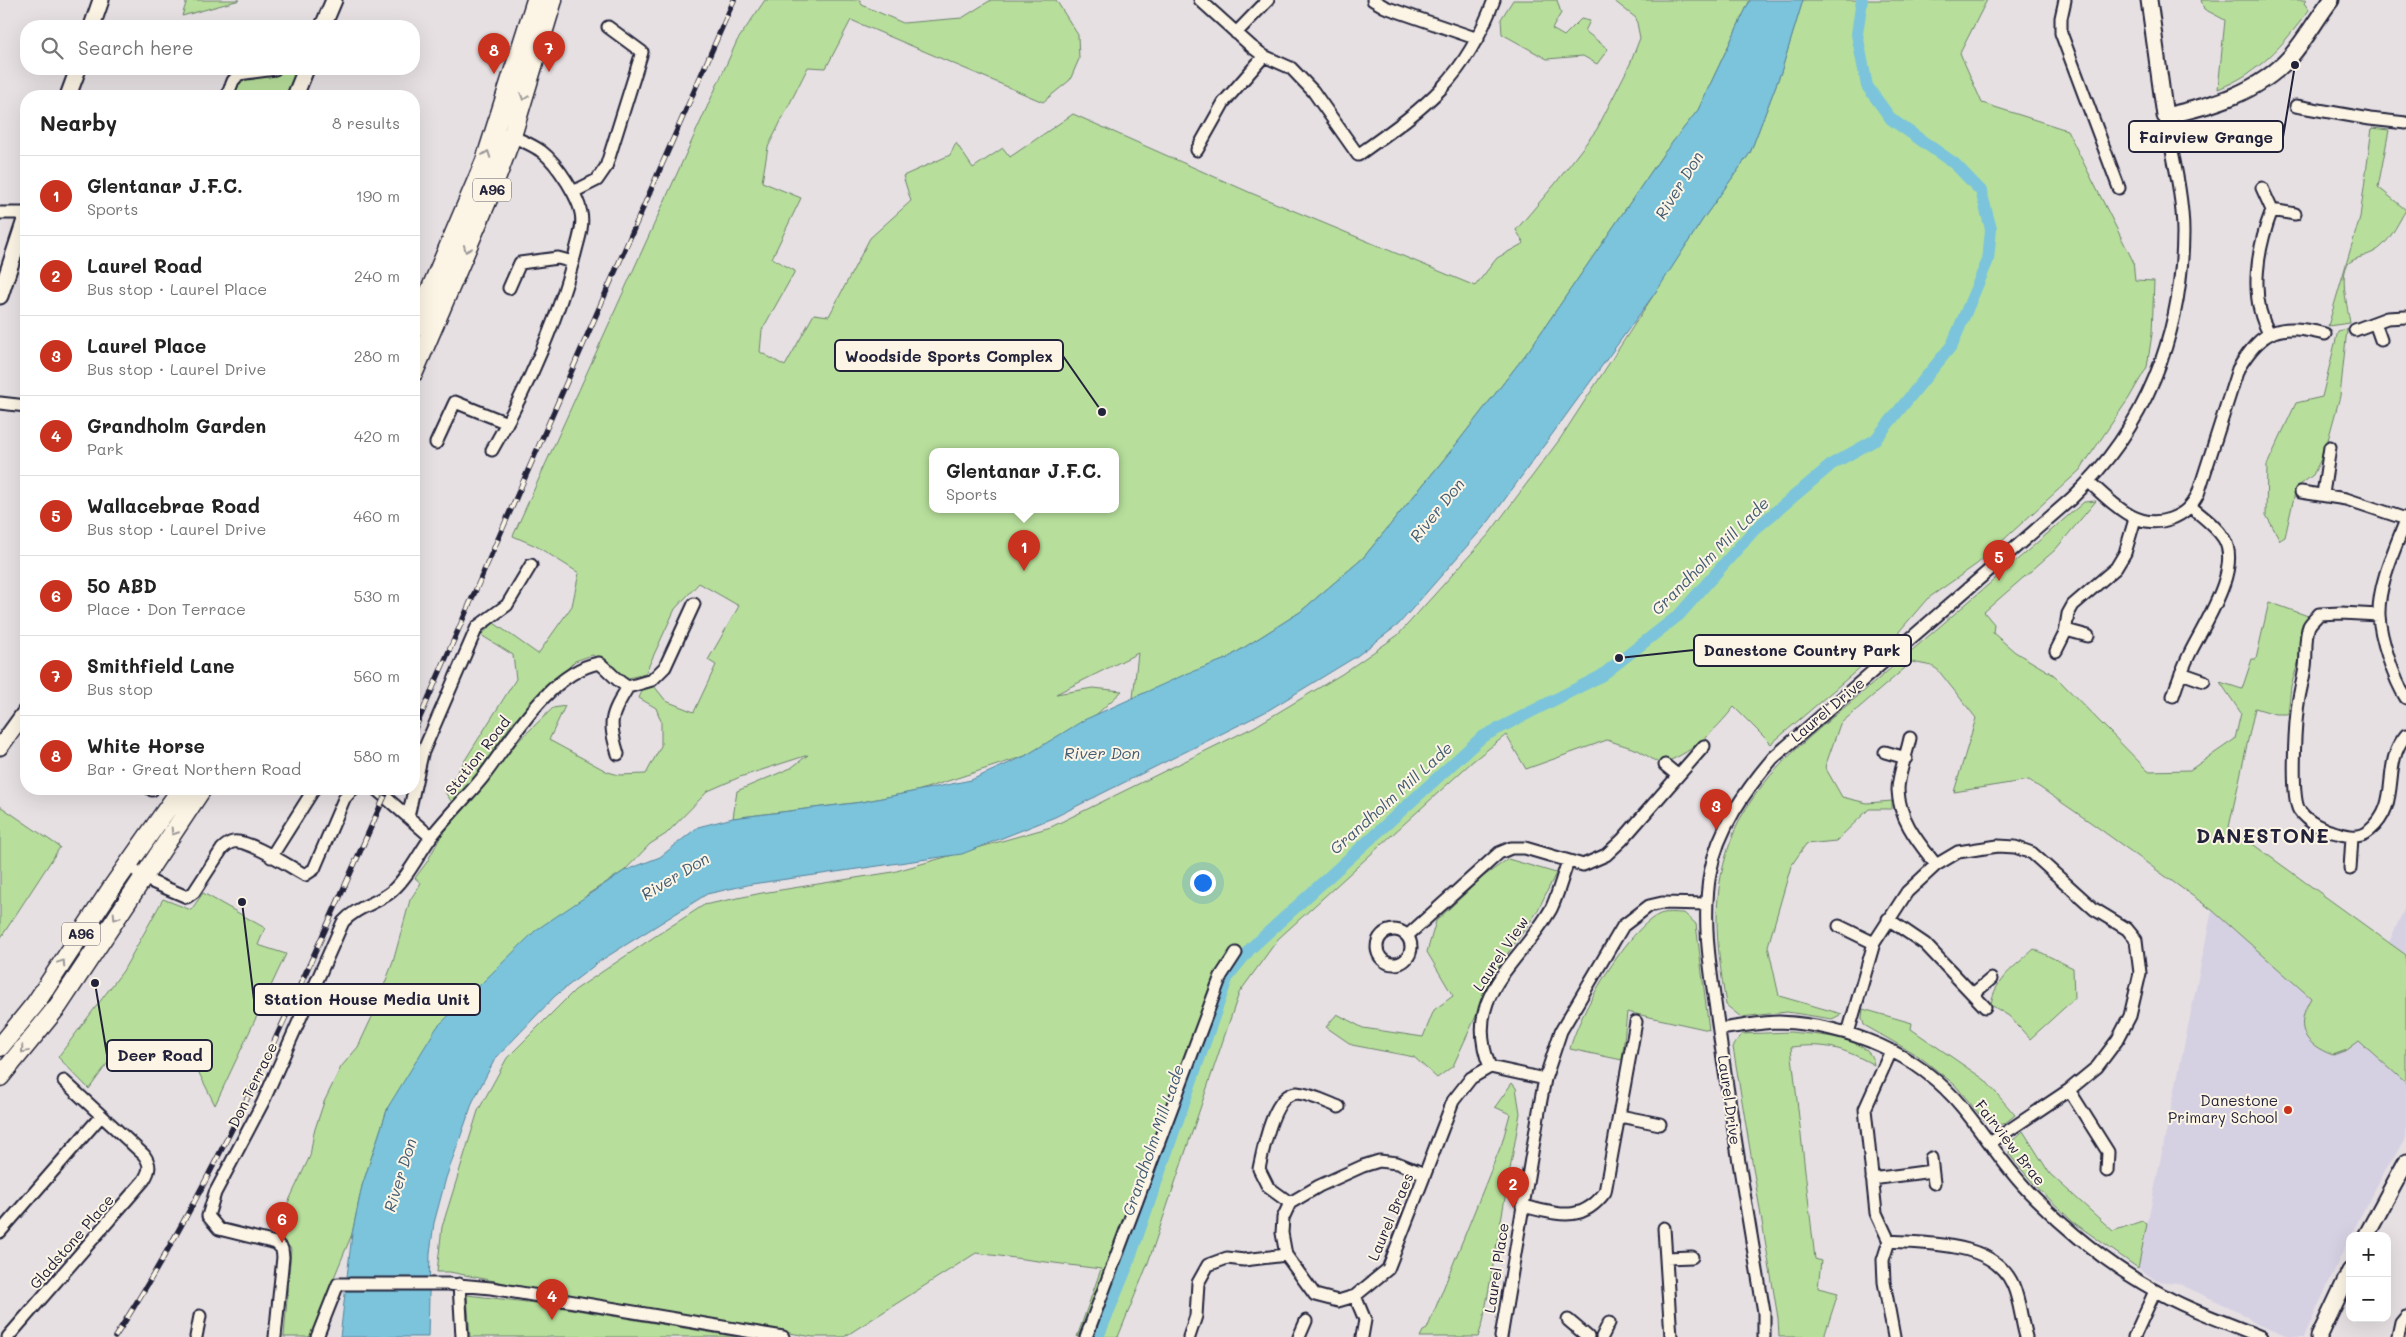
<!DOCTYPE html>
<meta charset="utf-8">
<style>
:root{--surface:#fff;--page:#f6f6f6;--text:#222;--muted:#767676;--line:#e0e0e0;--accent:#c8321e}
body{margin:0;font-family:Mali,sans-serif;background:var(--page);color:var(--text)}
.controls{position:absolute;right:15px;bottom:15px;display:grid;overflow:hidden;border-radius:10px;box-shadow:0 5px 20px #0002}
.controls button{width:45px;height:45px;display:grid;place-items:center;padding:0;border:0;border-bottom:1px solid var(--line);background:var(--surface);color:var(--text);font:25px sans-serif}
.you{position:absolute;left:1202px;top:882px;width:18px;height:18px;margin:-12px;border:4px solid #fff;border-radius:50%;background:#1a73e8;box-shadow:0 0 0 8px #1a73e833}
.badge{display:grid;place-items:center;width:32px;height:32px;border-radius:50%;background:var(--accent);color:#fff;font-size:16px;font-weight:700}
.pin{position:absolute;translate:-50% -41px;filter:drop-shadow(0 1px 2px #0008)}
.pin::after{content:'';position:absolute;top:26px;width:18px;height:15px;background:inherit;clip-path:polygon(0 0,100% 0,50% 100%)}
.popup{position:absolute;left:929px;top:448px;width:190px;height:65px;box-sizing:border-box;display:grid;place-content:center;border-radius:10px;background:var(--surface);filter:drop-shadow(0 1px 4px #0005);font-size:16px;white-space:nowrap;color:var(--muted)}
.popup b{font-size:19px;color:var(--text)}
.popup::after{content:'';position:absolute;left:50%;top:100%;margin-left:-10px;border:10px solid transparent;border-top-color:var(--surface)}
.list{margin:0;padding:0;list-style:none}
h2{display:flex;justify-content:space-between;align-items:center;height:65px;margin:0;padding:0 20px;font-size:21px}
h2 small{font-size:16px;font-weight:400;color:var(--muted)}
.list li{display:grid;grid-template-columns:32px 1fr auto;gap:15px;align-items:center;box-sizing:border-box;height:80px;padding:0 20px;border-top:1px solid var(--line)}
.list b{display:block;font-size:19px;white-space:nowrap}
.list p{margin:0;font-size:16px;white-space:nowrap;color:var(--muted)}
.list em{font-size:16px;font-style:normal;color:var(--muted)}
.icon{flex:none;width:28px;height:28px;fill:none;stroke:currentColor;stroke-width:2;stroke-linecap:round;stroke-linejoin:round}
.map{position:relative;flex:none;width:2406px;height:1337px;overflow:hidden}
.search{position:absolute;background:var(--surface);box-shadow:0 5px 20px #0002;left:20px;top:20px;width:400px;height:55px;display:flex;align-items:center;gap:12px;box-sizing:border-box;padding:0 18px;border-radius:20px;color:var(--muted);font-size:19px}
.panel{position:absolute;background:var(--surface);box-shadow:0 5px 20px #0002;left:20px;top:90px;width:400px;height:705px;border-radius:20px}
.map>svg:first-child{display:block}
.built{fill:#d6d1e2}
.green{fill:#b7df9b;stroke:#6c806b;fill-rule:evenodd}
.water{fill:#7bc4db;stroke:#57839b}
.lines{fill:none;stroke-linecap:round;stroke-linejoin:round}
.canal{stroke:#7bc4db;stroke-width:12}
.street-casing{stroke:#22223b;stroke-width:15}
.secondary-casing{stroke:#22223b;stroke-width:19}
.primary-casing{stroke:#22223b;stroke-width:21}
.street{stroke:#fcf5e5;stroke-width:11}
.secondary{stroke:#fcf5e5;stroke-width:15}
.primary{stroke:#fcf5e5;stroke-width:18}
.rail-casing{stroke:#22223b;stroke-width:5.5}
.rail{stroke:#fcf5e5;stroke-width:4;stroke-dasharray:11;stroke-linecap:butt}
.oneway{stroke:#9a9698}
.poi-dot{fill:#c8321e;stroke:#fcf5e5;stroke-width:2}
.labels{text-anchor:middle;stroke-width:4;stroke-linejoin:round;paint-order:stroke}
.shield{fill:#fcf5e5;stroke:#63616e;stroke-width:1}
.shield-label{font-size:14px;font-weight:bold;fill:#22223b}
.street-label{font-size:15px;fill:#22223b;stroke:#fcf5e5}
.poi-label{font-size:15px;fill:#22223b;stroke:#fcf5e5;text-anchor:end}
.water-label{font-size:16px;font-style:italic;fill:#415b73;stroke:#fcf5e5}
.district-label{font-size:20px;font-weight:bold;letter-spacing:1px;fill:#22223b;stroke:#fcf5e5}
.leader{fill:none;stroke:#22223b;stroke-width:2}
.callout-dot{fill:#22223b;stroke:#fcf5e5;stroke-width:2}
.callout{fill:#fcf5e5;stroke:#22223b;stroke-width:2}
.callout-label{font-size:16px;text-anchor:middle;font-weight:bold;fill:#22223b}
</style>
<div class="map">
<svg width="2406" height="1337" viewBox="0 0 2406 1337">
<rect width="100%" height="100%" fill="#e6e0e3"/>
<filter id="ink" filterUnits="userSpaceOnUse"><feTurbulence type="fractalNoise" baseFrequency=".02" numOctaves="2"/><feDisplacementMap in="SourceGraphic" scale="10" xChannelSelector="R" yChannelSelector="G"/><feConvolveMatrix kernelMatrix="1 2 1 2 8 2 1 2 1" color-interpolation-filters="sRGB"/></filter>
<g filter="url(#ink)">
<path class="built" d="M2406,905V955L2389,942Z
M2212,910L2406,1083V1138L2386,1169L2350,1236L2304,1337H2288L2256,1324L2240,1312L2177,1283L2157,1281L2138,1268Z"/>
<path class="green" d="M187,0H240L182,16Z
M765,0H860L862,5L903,23L962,18L991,0H1056L1078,35L1079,59L1070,80L1043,102L851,20L826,68L808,67L768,147L762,182L801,198L772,258L795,271L762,330L760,352L785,366L814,314L829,316L870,238L911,201L903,176L950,155L956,143L973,168L1003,148L1010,157L1073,114L1251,193L1475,286L1497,258L1524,243L1516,230L1555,184L1597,129L1630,64L1640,38L1636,18L1613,0H1750L1698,110L1664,153L1529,350L1454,447L1363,558L1300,612L1226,659L1133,698L1138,653L1056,694L1093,688L1122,691L1097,714L1025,756L917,791L862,802L733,818L737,791L791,768L808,755L740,777L708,791L666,834L650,844L624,871L588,894L388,1107L362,1186L352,1234L323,1304L313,1337H284L291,1249L280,1236L286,1207L310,1156L314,1132L324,1102L341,1067L358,1047L372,1017L393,962L410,900L421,883L415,878L427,862L441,836L510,749L553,708L565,706L549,740L608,772L619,775L646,774L661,746V721L656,708L639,698L643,689L654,686L666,701L694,712L716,665L708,660L739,606L699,583L675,609L645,674L624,679L605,661L592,655L575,661L513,722L474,778L453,804L445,792L516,679L513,655L481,635L494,623L538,654L572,606L579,573L536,546L513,536L737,41ZM933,452H1115V510H933Z
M1513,0H1557L1561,13L1552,29L1564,36L1581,19L1590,21L1585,31L1608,49L1597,64L1583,56L1547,59L1502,34L1501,19Z
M1803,0H1987L1960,53L1982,103L2067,130L2133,261L2135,280L2154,281L2152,334L2147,367L2129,398L2080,470L1977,564L1927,599L1891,641L1771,744L1734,707C1715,731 1690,755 1660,764L1638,750L1607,740L1526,769L1506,735L1473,761L1278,939L1239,993L1148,1263L1118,1337H1077L1101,1269L976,1253L844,1337H813L534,1289L450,1272H437L442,1227L478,1111L507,1058L575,990L654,937L704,905L762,893L893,872L1051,827L1254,727L1342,674L1398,635L1489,534L1560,439L1703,219L1750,153L1781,72Z
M2201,0H2306L2304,3L2309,10C2282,46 2261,72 2218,89L2225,20L2204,9Z
M275,69H306L295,96H227L233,81Z
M2372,128L2389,130L2378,187L2406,210C2399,221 2392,237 2382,246C2372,256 2358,256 2350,262C2338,271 2348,309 2350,323L2328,326L2360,217Z
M2347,329L2340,396L2325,451L2313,475L2296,488L2285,537L2280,540L2266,515L2267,465L2296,403L2322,397L2338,331Z
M2096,501L2055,550L1984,612L1994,624L1993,633L2015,652L2054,675L2148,771L2190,770L2235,739L2241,713L2220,682L2242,689L2252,659H2256L2269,602L2308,616L2300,646L2299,660L2291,686L2288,714H2275L2255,708L2229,827L2406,955V1083L2359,1041L2347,1050L2333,1055C2303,1044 2294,1027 2311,998L2212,910L2093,824L2029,780L1954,792L1976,718L1938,670L1932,666L1912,662L1840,724L1825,767L1842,797L1867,803L1892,801V809H1869L1836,841L1806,844L1791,866L1768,946L1779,996L1842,1014L1832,1019L1787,1012L1741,1017L1726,1005C1716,940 1709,894 1735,830C1761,768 1833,719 1883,675C1950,618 2017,560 2084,502Z
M0,806L60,847L0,939Z
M1508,859L1556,873L1537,912L1499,966L1453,1066L1437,1078L1414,1057L1352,1045L1326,1027L1337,1014L1363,1028L1423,1037L1434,1010L1453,996L1427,952L1436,921L1484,876Z
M203,893L265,928L258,945L286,954L215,1105L196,1067L160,1042L136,1041L107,1064L89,1089L58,1057L123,971L163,899L191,910Z
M1684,913L1696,924L1709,1030L1627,1012L1622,1060L1570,1049C1578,1015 1627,930 1658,915C1665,911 1676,913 1684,913Z
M2034,949L2073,968L2074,999L2030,1039L2009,1016L1991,1005C1994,979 2016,966 2034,949Z
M1863,1009L1912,1023L1911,1029L1985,1080L2015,1115L2004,1124L1993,1125L1984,1120L1955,1085L1920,1057L1864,1025L1862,1018Z
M1790,1032C1813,1035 1871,1035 1874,1065C1843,1048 1827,1043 1791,1047L1815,1259L1821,1261L1818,1288L1838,1293L1824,1337H1779L1778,1318L1733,1047L1742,1034Z
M1512,1083L1516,1088L1520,1113L1483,1322L1478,1337H1420L1423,1331L1427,1329L1502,1143L1510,1114L1495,1107Z
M2023,1131L2050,1174L2113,1231L2142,1221L2147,1224L2138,1268L2073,1222L2033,1183L2009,1154L2010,1143Z
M467,1295L535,1303L737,1337H470Z"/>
<path class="water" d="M1750,0H1803L1781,72L1750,153L1703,219L1660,286L1489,521L1398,625L1357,656L1267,711L1055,817L962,854L752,884L707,894L600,961L555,996L495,1059L473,1101L446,1178L434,1223L430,1253L428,1337H340L352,1234L362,1186L388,1107L437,1027L536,930L624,871L660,857L698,827L733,818L862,802L971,780L1025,756L1084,720L1186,674L1226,659L1300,612L1363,558L1454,447L1529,350L1664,153L1698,110Z"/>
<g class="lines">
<path class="canal" d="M1098,1337L1126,1269L1228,976L1251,948L1482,737L1601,676L1679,615L1754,530L1832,464L1875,440L1952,345L1988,260L1991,229L1981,191L1955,164L1891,119L1867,86L1857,34L1862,0"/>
<defs>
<path id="street" d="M1200,0L1252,47L1264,56L1291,68L1313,91L1358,155C1425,107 1464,81 1494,0
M1373,0L1385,7L1478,39
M2065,0L2061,18V33L2119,188
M1236,33L1268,0
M227,96L233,81L239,74L275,69
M2296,106L2370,119L2406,123
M1197,150L1224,102L1264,56
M2262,188L2272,210C2258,246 2248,297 2269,333
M573,192L597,180L606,167L642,52L608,27
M2272,210L2295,214
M0,213H26
M509,288L520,263L558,258L573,262
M2375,323L2381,340
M2355,330L2387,318L2406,317
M0,403L26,406
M436,443L455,402L507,423
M492,450C527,389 557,322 575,254C578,241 584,226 581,213C579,201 573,192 567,182C548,152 539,147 506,134
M2089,482C2113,503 2136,531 2170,519C2184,514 2191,507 2198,494L2238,369C2263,328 2279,323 2325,334
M2301,492L2346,499L2406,519
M2323,494L2330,447
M2406,520C2395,549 2378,584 2379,615C2380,637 2394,680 2406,698
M2379,615L2341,613L2319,614C2316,618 2311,622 2309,626C2304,638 2307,655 2305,667C2303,682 2298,697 2297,712C2295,730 2291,796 2299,810C2307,822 2323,830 2337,833C2348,836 2360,839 2369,831C2403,803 2380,766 2406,735
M2066,630L2088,636
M2056,651L2065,633L2068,614L2073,605L2116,568L2125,553L2135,519
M2181,673L2204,681
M2173,696C2178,681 2183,667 2190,653C2203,626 2242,569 2224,539C2216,526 2203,517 2191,507
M1910,738C1907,754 1898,774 1898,790C1899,820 1919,843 1936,865
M1885,752L1906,758
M618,754C608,722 610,716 628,687
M1665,765L1677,775
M151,789L152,790
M376,789L431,837
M408,817L422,754L477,627L507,605L531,565
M271,857L314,789
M128,865L152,882L187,897L194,892L222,849C225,846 228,843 233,842C249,839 290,867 305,875L314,869L344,799L353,789
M2350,869L2352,837
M1888,919L1925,944L1985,1007
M1839,926L1874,943
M1377 947a17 17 0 1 1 34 0a17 17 0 1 1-34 0Z
M1407,936L1499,853L1511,848H1525L1583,865L1606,855L1622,840L1704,746
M1973,994L1991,979
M1719,1029C1739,1027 1760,1022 1779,1022C1848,1025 1918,1053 1962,1107C1987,1137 2007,1171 2035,1198C2070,1233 2111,1266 2154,1290C2188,1310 2226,1322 2261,1337
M1848,1033L1874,943L1907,892L1936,865L1958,852L1998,846L2015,847L2032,853L2094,909L2127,929L2136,940L2140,973L2130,1016L2118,1039L2097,1067L2069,1090L1990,1143
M1891,1051L1865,1109L1876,1213L1889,1241L1883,1260L1884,1282L1894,1337
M1490,1067C1461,995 1519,965 1551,909C1558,895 1562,877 1568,862
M1490,1067L1545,1079
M2069,1090L2108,1152L2107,1171
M1620,1116L1660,1124
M1931,1158L1934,1183
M1425,1174L1397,1163L1379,1161L1363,1166L1319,1186L1290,1203L1283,1218L1282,1233L1286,1255L1315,1295L1338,1301L1355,1296L1388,1269L1425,1174L1453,1101L1471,1078L1490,1067
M1872,1179L1932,1171
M1290,1203L1268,1187L1259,1169C1263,1150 1273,1093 1297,1093C1311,1094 1326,1102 1339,1107
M1522,1206C1556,1213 1581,1225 1605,1192L1636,1022
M1664,1228L1671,1337
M0,1232L101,1116
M1889,1241C1928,1244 1994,1241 2013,1285C2020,1301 2021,1320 2026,1337
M1666,1258L1692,1257
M459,1284L462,1337
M1355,1296L1365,1320L1362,1337
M1568,1320L1588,1337
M8,1337L144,1180C150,1170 151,1165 144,1155L64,1081
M196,1337L200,1316
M275,1337L283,1257L282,1249L276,1243L219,1229L208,1216L215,1193L263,1102L343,922C356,907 376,904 391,892C408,877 418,855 431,837C447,816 467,797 483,777C512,739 550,672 599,663C610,671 616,681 628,687L652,680L665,667L694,604
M317,1337L338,1284H448L491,1288L783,1337
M1086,1337L1221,976L1236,953
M1189,1337L1196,1316L1198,1283L1208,1265L1227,1258L1244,1260L1286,1255
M1299,1337L1306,1321
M1501,1337L1540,1105L1545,1079L1561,1031L1623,926L1649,906L1662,903L1706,904
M1602,1337L1609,1323
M1764,1337V1312C1748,1218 1732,1125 1719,1031C1712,978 1701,926 1710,873C1718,829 1745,791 1773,758L2071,499C2146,428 2182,335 2183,233C2183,194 2172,154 2165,116
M2134,1337L2155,1291
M2398,1337L2401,1323L2406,1317"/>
<path id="secondary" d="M2149,0L2165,116C2211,106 2259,93 2291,56C2306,39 2317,18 2331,0
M92,26L101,0
M323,26L334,0
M68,96L78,69
M295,96L306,69
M0,296L26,217
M0,747L26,711
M2366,1236L2406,1162
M2319,1337L2350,1271"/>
<path id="primary" d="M414,328L485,161L536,0
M414,372L494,185L512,136L553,0
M0,1047L35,1004L113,886L181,789
M0,1077L58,1006L202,789"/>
</defs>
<use href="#street" class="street-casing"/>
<use href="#secondary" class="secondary-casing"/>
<use href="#primary" class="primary-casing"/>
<use href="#street" class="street"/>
<use href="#secondary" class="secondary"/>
<use href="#primary" class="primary"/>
<defs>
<path id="rail" d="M414,731L734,0
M115,1337C226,1164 304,976 388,789"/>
</defs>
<use href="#rail" class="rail-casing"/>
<use href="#rail" class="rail"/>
</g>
<defs><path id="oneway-chevron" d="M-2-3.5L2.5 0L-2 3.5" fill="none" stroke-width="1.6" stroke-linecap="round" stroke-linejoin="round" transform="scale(1.25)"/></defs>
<g class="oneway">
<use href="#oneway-chevron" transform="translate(524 97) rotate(108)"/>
<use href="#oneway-chevron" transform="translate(487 154) rotate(-70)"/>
<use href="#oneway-chevron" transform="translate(467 249) rotate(113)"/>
<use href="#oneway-chevron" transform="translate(174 832) rotate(123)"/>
<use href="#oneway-chevron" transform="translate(116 917) rotate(123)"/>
<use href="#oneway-chevron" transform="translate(62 963) rotate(-56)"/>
<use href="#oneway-chevron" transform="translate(24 1050) rotate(130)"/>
</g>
</g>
<circle class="poi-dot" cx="2288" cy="1110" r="5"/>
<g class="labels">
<g class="shield">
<rect x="473" y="178.5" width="38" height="23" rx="4"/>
<rect x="62" y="922.5" width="38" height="23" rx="4"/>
</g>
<g class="shield-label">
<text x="492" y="195">A96</text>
<text x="81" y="939">A96</text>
</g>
<g class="street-label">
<text transform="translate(1828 710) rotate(-40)" y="5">Laurel Drive</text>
<text transform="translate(478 756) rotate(-52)" y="5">Station Road</text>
<text transform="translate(1501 954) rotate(-56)" y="5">Laurel View</text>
<text transform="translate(253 1085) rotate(-64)" y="5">Don Terrace</text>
<text transform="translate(1729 1100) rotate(82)" y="5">Laurel Drive</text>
<text transform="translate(2010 1143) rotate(52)" y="5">Fairview Brae</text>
<text transform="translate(1391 1217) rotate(-67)" y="5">Laurel Braes</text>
<text transform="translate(72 1242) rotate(-49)" y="5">Gladstone Place</text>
<text transform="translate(1497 1268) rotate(-81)" y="5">Laurel Place</text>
</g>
<g class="poi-label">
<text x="2278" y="1106">Danestone<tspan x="2278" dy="17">Primary School</tspan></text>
</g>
<g class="water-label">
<text transform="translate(1679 185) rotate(-58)" y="6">River Don</text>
<text transform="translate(1437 510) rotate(-51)" y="6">River Don</text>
<text transform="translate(1710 556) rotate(-45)" y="6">Grandholm Mill Lade</text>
<text x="1102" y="759">River Don</text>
<text transform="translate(1391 798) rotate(-42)" y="6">Grandholm Mill Lade</text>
<text transform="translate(675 876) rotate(-31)" y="6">River Don</text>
<text transform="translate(1153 1140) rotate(-71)" y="6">Grandholm Mill Lade</text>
<text transform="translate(400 1175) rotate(-73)" y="6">River Don</text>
</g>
<g class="district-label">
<text x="2263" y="843">DANESTONE</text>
</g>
</g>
<path class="leader" d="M2295 65L2283 137M1102 412L1063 356M1619 658L1694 650M242 902L254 1000M95 983L107 1055"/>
<g class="callout-dot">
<circle cx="2295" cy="65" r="5"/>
<circle cx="1102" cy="412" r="5"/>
<circle cx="1619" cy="658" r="5"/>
<circle cx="242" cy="902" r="5"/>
<circle cx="95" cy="983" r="5"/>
</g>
<g class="callout">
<rect x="2129" y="121" width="154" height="31" rx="5"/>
<rect x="835" y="340" width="228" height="31" rx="5"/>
<rect x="1694" y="635" width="217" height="31" rx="5"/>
<rect x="254" y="984" width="226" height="31" rx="5"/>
<rect x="107" y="1040" width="105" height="31" rx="5"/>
</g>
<g class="callout-label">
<text x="2206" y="143">Fairview Grange</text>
<text x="949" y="362">Woodside Sports Complex</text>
<text x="1802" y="656">Danestone Country Park</text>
<text x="367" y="1005">Station House Media Unit</text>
<text x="160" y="1061">Deer Road</text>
</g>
</svg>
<div class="controls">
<button>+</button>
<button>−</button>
</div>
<div class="you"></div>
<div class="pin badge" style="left:1024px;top:571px">1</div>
<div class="popup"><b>Glentanar J.F.C.</b>Sports</div>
<div class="pin badge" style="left:1513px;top:1208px">2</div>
<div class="pin badge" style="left:1716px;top:830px">3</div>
<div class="pin badge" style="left:552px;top:1320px">4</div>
<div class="pin badge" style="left:1999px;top:581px">5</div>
<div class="pin badge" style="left:282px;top:1243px">6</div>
<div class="pin badge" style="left:549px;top:72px">7</div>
<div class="pin badge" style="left:494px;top:74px">8</div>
<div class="search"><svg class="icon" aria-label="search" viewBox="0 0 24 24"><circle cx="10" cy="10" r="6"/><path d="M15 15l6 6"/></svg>Search here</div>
<section class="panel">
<h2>Nearby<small>8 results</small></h2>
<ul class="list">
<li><span class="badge">1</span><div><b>Glentanar J.F.C.</b><p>Sports</p></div><em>190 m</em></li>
<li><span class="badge">2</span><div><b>Laurel Road</b><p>Bus stop · Laurel Place</p></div><em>240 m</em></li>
<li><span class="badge">3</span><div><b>Laurel Place</b><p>Bus stop · Laurel Drive</p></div><em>280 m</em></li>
<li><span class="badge">4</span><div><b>Grandholm Garden</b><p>Park</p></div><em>420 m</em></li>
<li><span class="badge">5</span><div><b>Wallacebrae Road</b><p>Bus stop · Laurel Drive</p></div><em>460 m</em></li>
<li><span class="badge">6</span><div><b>50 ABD</b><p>Place · Don Terrace</p></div><em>530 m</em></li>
<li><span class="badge">7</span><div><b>Smithfield Lane</b><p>Bus stop</p></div><em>560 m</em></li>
<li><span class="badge">8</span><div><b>White Horse</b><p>Bar · Great Northern Road</p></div><em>580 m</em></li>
</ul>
</section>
</div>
